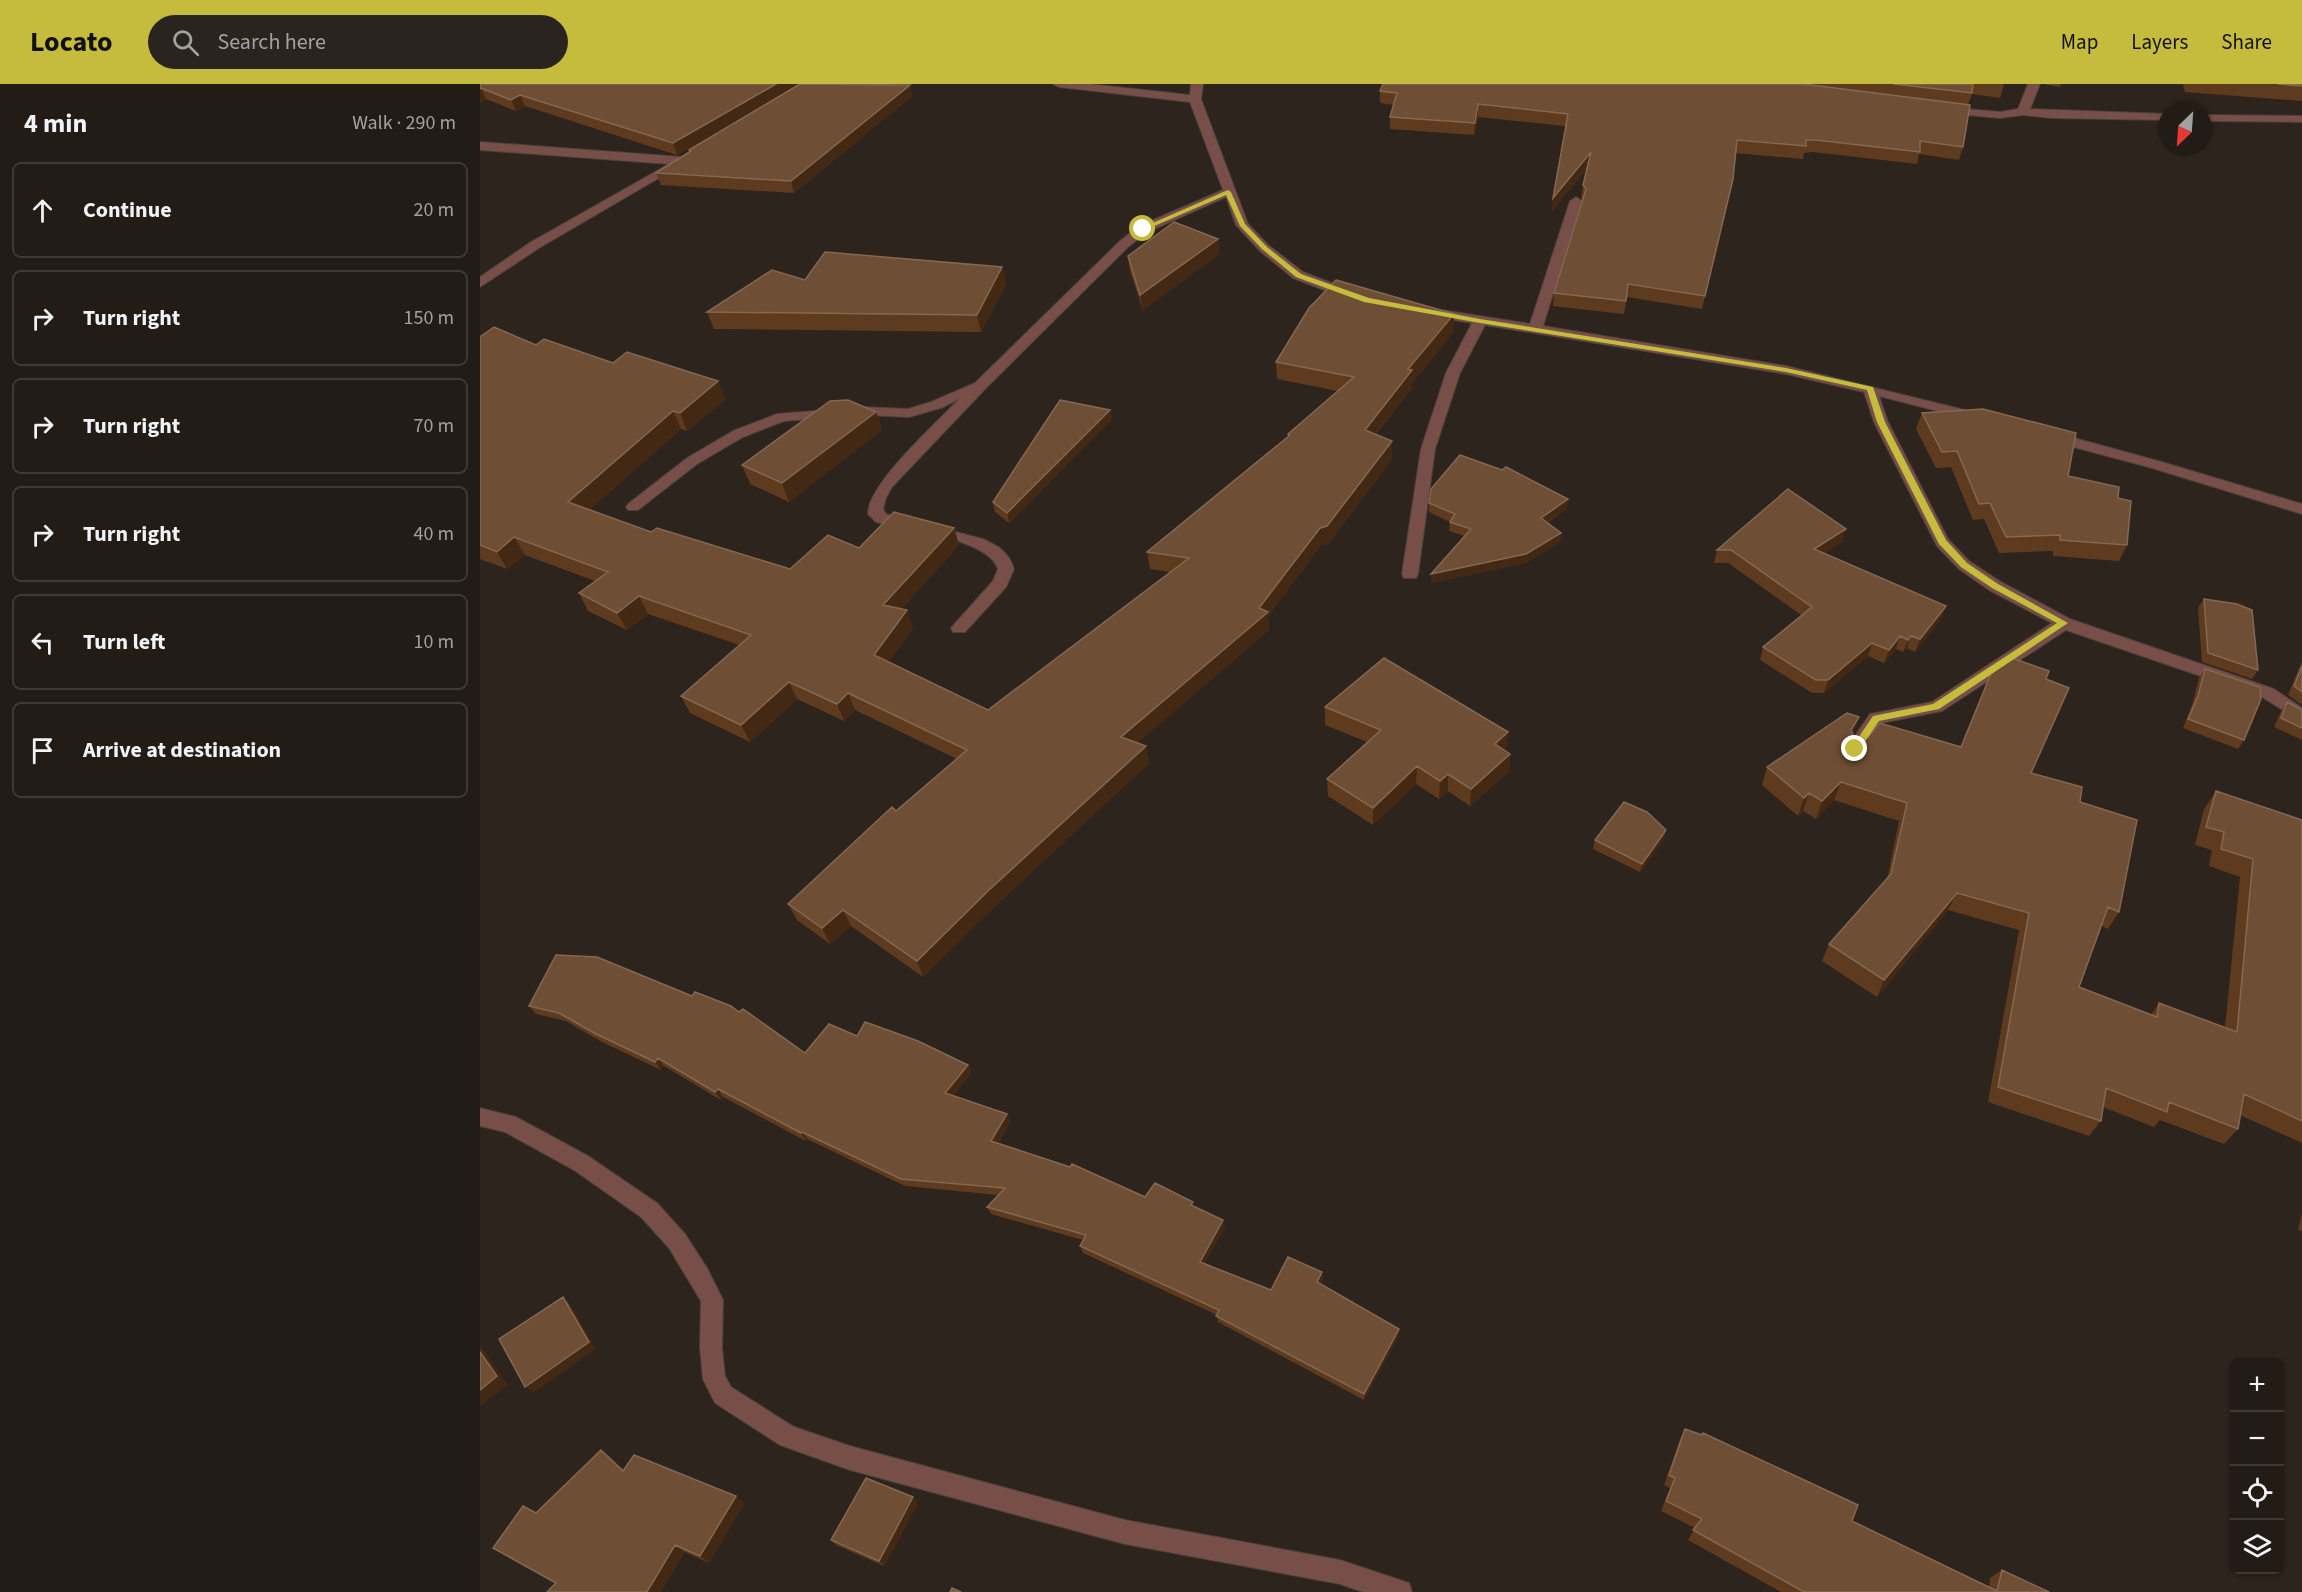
<!DOCTYPE html>
<meta charset="utf-8">
<style>
:root{--surface:#221b16;--page:#2a241f;--text:#f1f3f6;--muted:#a2a1a1;--line:#3f3935;--accent:#c5bc3d}
body{margin:0;font-family:"Source Sans 3",sans-serif;background:var(--page);color:var(--text)}
.controls{position:absolute;right:18px;bottom:18px;display:grid;overflow:hidden;border-radius:9px;box-shadow:0 2px 4px #0004}
.controls button{width:54px;height:54px;display:grid;place-items:center;padding:0;border:0;border-bottom:2px solid var(--line);background:var(--surface);color:var(--text);font:30px sans-serif}
.compass{position:absolute;left:1678px;top:18px;width:54px;height:54px;border-radius:50%;background:var(--surface);box-shadow:0 2px 4px #0004;rotate:205deg}
.stop{position:absolute;width:18px;height:18px;margin:-14px;border:4px solid #c5bc3d;border-radius:50%;background:#fff}
.stop.end{background:#c5bc3d;border-color:#fff;box-shadow:0 2px 6px #0008}
.list{margin:0;padding:0;list-style:none}
h2{display:flex;justify-content:space-between;align-items:center;height:78px;margin:0;padding:0 24px;font-size:26px}
h2 small{font-size:20px;font-weight:400;color:var(--muted)}
.list li{display:grid;grid-template-columns:39px 1fr auto;gap:18px;align-items:center;box-sizing:border-box;height:96px;margin:0 12px 12px;padding:0 12px;border:2px solid var(--line);border-radius:9px}
.list b{display:block;font-size:22px;white-space:nowrap}
.list em{font-size:20px;font-style:normal;color:var(--muted)}
.icon{flex:none;width:33px;height:33px;fill:none;stroke:currentColor;stroke-width:2;stroke-linecap:round;stroke-linejoin:round}
.map{position:relative;flex:none;width:1822px;height:1508px;overflow:hidden}
header{display:flex;align-items:center;gap:36px;box-sizing:border-box;height:84px;padding:0 30px;background:var(--accent);color:#111}
header strong{font-size:28px}
nav{display:flex;gap:33px;margin-inline-start:auto;font-size:21px}
.search{width:420px;height:54px;background:var(--page);display:flex;align-items:center;gap:15px;box-sizing:border-box;padding:0 21px;border-radius:33px;color:var(--muted);font-size:22px}
main{display:flex}
aside{flex:1;background:var(--surface)}
.map>svg:first-child{display:block}
.lines{fill:none;stroke-linecap:round;stroke-linejoin:round}
.minor-casing{stroke:#49413a;stroke-width:2}
.minor{fill:#784e49;fill-rule:evenodd}
.wall{fill:#5e3b1e}
.shaded-wall{fill:#432914}
.building{fill:#6e4e34;stroke:#846851;stroke-width:1.5}
.route{fill:#c5bc3d}
</style>
<header>
<strong>Locato</strong>
<div class="search"><svg class="icon" aria-label="search" viewBox="0 0 24 24"><circle cx="10" cy="10" r="6"/><path d="M15 15l6 6"/></svg>Search here</div>
<nav><a>Map</a><a>Layers</a><a>Share</a></nav>
</header>
<main>
<aside>
<h2>4 min<small>Walk · 290 m</small></h2>
<ul class="list">
<li><svg class="icon" aria-label="ahead" viewBox="0 0 24 24"><path d="M12 20V5M6 11l6-6 6 6"/></svg><div><b>Continue</b></div><em>20 m</em></li>
<li><svg class="icon" aria-label="right" viewBox="0 0 24 24"><path d="M7 20v-9h11M14 6l5 5-5 5"/></svg><div><b>Turn right</b></div><em>150 m</em></li>
<li><svg class="icon" aria-label="right" viewBox="0 0 24 24"><path d="M7 20v-9h11M14 6l5 5-5 5"/></svg><div><b>Turn right</b></div><em>70 m</em></li>
<li><svg class="icon" aria-label="right" viewBox="0 0 24 24"><path d="M7 20v-9h11M14 6l5 5-5 5"/></svg><div><b>Turn right</b></div><em>40 m</em></li>
<li><svg class="icon" aria-label="left" viewBox="0 0 24 24"><path d="M17 20v-9H6M10 6l-5 5 5 5"/></svg><div><b>Turn left</b></div><em>10 m</em></li>
<li><svg class="icon" aria-label="arrive" viewBox="0 0 24 24"><path d="M6 21V4h12l-3 4 3 4H6"/></svg><div><b>Arrive at destination</b></div></li>
</ul>
</aside>
<div class="map">
<svg width="1822" height="1508" viewBox="0 0 1822 1508">
<rect width="100%" height="100%" fill="#2d241d"/>
<g class="lines">
<defs>
<path id="minor" d="M573,0H609L710,11L711,0H723L721,15L768,140L788,161L823,188L875,208L877,211L875,214H865L813,194L780,167L756,141L746,113L667,148L648,163L507,303L412,403L406,414L403,425L406,430L503,455C518,462 529,468 534,485L526,503L485,548H473L471,544L513,497L518,485C509,455 424,445 396,438L388,430C388,399 457,339 479,315L461,324L429,333L384,331L304,337L263,353L217,380L158,426H148L146,423L148,420L207,374L253,347L297,330L384,323L428,325L451,318L495,299L640,157L659,142L743,106L710,18L579,3Z
M1548,0H1560L1550,25L1687,30V36L1571,34L1543,31L1520,34L1464,29L1458,26L1464,23L1520,28L1538,25Z
M1723,31L1822,32V38L1723,37Z
M0,58L202,73L208,77L59,164L0,203V193L51,158L189,80L0,66Z
M1096,113L1102,117L1063,242L1306,282L1501,330L1503,333L1501,336L1496,337L1399,312L1408,338L1468,455L1489,477L1521,498L1590,535L1794,605L1822,624V638L1782,613L1586,546L1462,627L1401,639C1394,651 1385,675 1369,670L1366,665L1390,630L1452,618L1572,539L1509,506L1479,485L1457,462L1394,338L1384,308L1306,290L1005,241L980,289L955,365L938,490L936,494H924L922,490L941,365L966,289L992,239L949,232L942,228L949,224L1050,240L1090,117Z
M1572,348L1682,378L1822,420V430L1672,384L1567,356L1565,353L1567,350Z
M0,1024L36,1033L108,1072L177,1119L205,1150L227,1184L243,1216L242,1264L245,1292L251,1303L314,1343L370,1362L645,1436L860,1476L929,1499L932,1508H883L860,1500L645,1460L370,1386L300,1361L235,1319L223,1295L220,1264L221,1217L189,1164L161,1133L94,1086L25,1048L0,1042Z"/>
</defs>
<use href="#minor" class="minor-casing"/>
<use href="#minor" class="minor"/>
</g>
<path class="wall" d="M0,0H320L197,71L45,22L36,27L6,15L0,19Z
M903,0H1524L1520,14L1492,10L1488,21L1483,63L1479,76L1439,70L1437,80L1333,68L1324,69L1323,75L1256,69L1250,108L1222,225L1147,213L1144,230L1073,222L1074,209L1102,115L1101,114L1103,101L1107,84L1072,127L1073,114L1086,42L998,33L994,51L910,45V33L914,21L900,19V7Z
M1562,0H1581L1580,3Z
M1703,0H1822V17L1705,8Z
M430,1L432,12L314,109L181,101L176,89L210,68L209,66Z
M738,155L739,170L663,226L650,187L648,172Z
M522,183L526,200L501,248L234,245L227,228L325,196Z
M974,247L932,299V304L896,350L912,357V375L848,460L841,461L788,532L789,546L657,659L669,679L513,824L443,893L371,842L350,860L317,836L308,820L477,675L375,626L364,637L317,615L270,658L210,629L201,612L259,561L168,530L147,546L108,527L99,509L115,497L45,471L27,485L0,475V253L56,261L133,279L246,315L207,347L201,345L109,426L171,448L310,485L379,464L474,444L479,461L421,525L433,544L408,578L508,626L690,488L670,485L667,468L808,353V350L858,307L797,295L796,278Z
M396,328L402,346L309,418L270,400L262,381Z
M1442,329L1638,414L1647,461L1639,477L1573,472V467L1519,469L1504,435L1493,436L1471,383L1456,384L1436,345Z
M632,335L529,439L515,428L513,418Z
M949,419L1087,424L1067,439L1081,449L1080,458L1045,479L951,499V490L985,452L969,447L970,438L949,428Z
M1362,458L1344,469L1466,522L1461,535L1435,568L1427,564L1423,568L1416,565L1404,579L1388,572L1344,609H1332L1280,576L1283,563L1321,531L1248,479H1234L1237,466Z
M1724,515L1778,586L1772,595L1722,578L1718,524Z
M1822,577V621L1808,611Z
M1725,585L1764,656L1758,665L1703,644L1712,621L1719,594Z
M1566,595L1551,689L1600,718L1639,828L1628,845L1621,842L1599,903L1671,931L1679,919L1745,944L1760,793L1729,782L1732,766L1715,761L1724,725L1736,707L1822,736V1059L1760,1031L1758,1045L1744,1060L1680,1036L1674,1043L1623,1023L1621,1037L1609,1052L1508,1018L1539,846L1468,826L1397,913L1342,877L1349,860L1407,796L1419,737L1354,716L1336,735L1323,727L1318,732L1282,701L1287,683L1379,633L1373,650L1375,654L1480,663Z
M1807,618L1822,626V656L1794,643L1801,627Z
M845,623L1028,648L1026,667L1030,670L1029,687L990,722L968,707L959,715L936,700L893,741L848,712L847,695L887,658L845,641Z
M1184,755L1160,788L1113,765L1115,756Z
M49,922L325,969L377,952L488,981L491,989L473,1012L531,1038L518,1059L665,1113L714,1123L745,1143L724,1179L791,1206L843,1195L840,1200L919,1251L884,1316L738,1238L737,1231L603,1169L600,1162L603,1156L511,1130L507,1123L518,1111L425,1102L327,1055L326,1057L243,1013L241,1016L184,982L181,986L122,958L86,937L56,930Z
M1822,1129V1147L1818,1146Z
M1205,1345L1372,1437L1509,1503L1510,1494L1522,1486L1569,1508H1301L1208,1456L1215,1444L1181,1427L1190,1404L1184,1401L1200,1355Z
M131,1374L144,1386L264,1419L229,1479L205,1468L76,1499L56,1429Z
M438,1419L404,1482L356,1461L351,1456Z"/>
<path class="shaded-wall" d="M296,0H320L197,71L193,59Z
M430,1L432,12L314,109L311,97Z
M1,4L6,15L0,19V5Z
M40,11L45,22L36,27L31,16Z
M998,20V33L994,51L995,39Z
M1111,68L1110,80L1072,127L1073,114Z
M738,155L739,170L663,226L660,211Z
M522,183L526,200L501,248L497,231Z
M974,230V247L932,299V304L885,363V346L928,285Z
M238,297L246,315L207,347L200,329Z
M630,326L632,335L529,439L527,429Z
M193,327L201,345L98,436L88,418Z
M396,328L402,346L309,418L302,399Z
M912,357V375L848,460L841,461L788,532L789,546L645,670L641,653L779,524L840,444Z
M1088,415L1087,424L1060,443L1061,434Z
M474,444L479,461L409,538L403,521Z
M1366,445L1362,458L1330,478L1334,465Z
M1081,449L1080,458L1045,479L951,499V490Z
M34,453L45,471L27,485L17,468Z
M159,512L168,530L147,546L137,529Z
M1466,522L1461,535L1435,568L1440,555Z
M427,526L433,544L401,589L394,571Z
M1420,552L1416,565L1404,579L1409,566Z
M1431,552L1427,564L1423,568L1428,556Z
M1392,559L1388,572L1344,609L1348,596Z
M309,598L317,615L270,658L261,641Z
M368,609L375,626L364,637L357,620Z
M1379,633L1373,651L1371,646Z
M1028,648L1026,666L1014,678L1015,660Z
M666,662L669,679L513,824L443,893L437,877L508,807Z
M1030,670L1029,687L990,722L991,705Z
M937,682L936,700L893,741V724Z
M968,690V707L959,715L960,697Z
M1361,698L1354,716L1336,735L1342,717Z
M1329,709L1323,727L1318,732L1324,714Z
M1186,746L1184,755L1160,788L1162,780Z
M1477,809L1468,826L1397,913L1404,896Z
M363,826L371,842L350,860L342,844Z
M178,974L184,982L181,986L175,978Z
M488,981L491,989L469,1017L465,1009Z
M238,1005L243,1013L241,1016L235,1008Z
M527,1030L531,1038L514,1065L511,1057Z
M322,1048L327,1055L326,1057L321,1049Z
M743,1136L745,1143L722,1184L720,1178Z
M842,1188L843,1195L838,1205L837,1198Z
M83,1213L90,1220L116,1265L53,1309L45,1303Z
M919,1245V1251L884,1316V1310Z
M0,1261L28,1301L0,1322Z
M121,1366L131,1374L153,1395L143,1387Z
M256,1412L264,1419L229,1479L220,1472Z
M433,1413L438,1419L404,1482L399,1477Z
M195,1461L205,1468L181,1508H167Z"/>
<path class="building" d="M0,0H296L193,59L40,11L31,16L1,4L0,5Z
M320,0L430,1L311,97L176,89L211,67L209,66Z
M903,0H1323L1490,21L1483,63L1440,57V68L1336,56H1326V62L1257,56L1253,95L1225,212L1148,200L1146,217L1074,209L1106,105L1103,101L1111,68L1073,114L1088,30L998,20L995,39L910,33L917,9L900,7Z
M1414,0H1493L1492,9Z
M1798,0H1822V2Z
M694,138L738,155L660,211L648,172Z
M345,168L522,183L497,231L227,228L292,186L325,196Z
M856,196L974,230L928,285L932,286L885,346L912,357L847,442L840,444L779,524L788,528L641,653L666,662L508,807L437,877L363,826L342,844L308,820L412,723L416,727L487,666L368,609L357,620L309,598L261,641L201,612L271,551L159,512L137,529L99,509L128,488L34,453L17,468L0,461V253L14,243L56,261L64,255L133,279L147,268L238,297L200,329L193,327L88,418L171,448L177,444L310,485L348,451L379,464L414,428L474,444L403,521L427,526L394,571L508,626L709,474L667,468L810,351L808,350L874,293L796,278L829,224Z
M368,316L396,328L302,399L262,381L350,317Z
M580,316L630,326L527,429L513,418Z
M1503,325L1596,349L1588,392L1639,403L1638,414L1651,417L1647,461L1580,456V451L1526,453L1510,419L1499,420L1477,367L1462,368L1442,329Z
M980,371L1022,386L1026,383L1088,415L1061,434L1081,449L1046,470L951,490L991,445L970,438L975,430L949,419L951,405Z
M1308,405L1366,445L1334,465L1466,522L1440,555L1431,552L1428,556L1420,552L1409,566L1392,559L1348,596H1336L1283,563L1332,523L1251,466H1237Z
M1724,515L1757,520L1772,526L1778,586L1728,569Z
M1529,573L1569,587L1566,595L1589,604L1551,689L1602,703L1600,718L1657,736L1639,828L1628,823L1599,903L1677,933L1679,919L1757,948L1773,775L1741,765L1744,748L1726,743L1736,707L1822,736V1037L1764,1010L1758,1045L1689,1018L1687,1028L1626,1004L1621,1037L1518,1003L1549,829L1477,809L1404,896L1349,860L1411,790L1427,719L1361,698L1342,717L1329,709L1324,714L1287,683L1367,629L1379,633L1371,646L1375,654L1388,653L1400,639L1481,663L1514,582Z
M904,574L1028,648L1015,660L1030,670L991,705L968,690L960,697L937,682L893,724L847,695L901,646L845,623Z
M1822,582V608L1814,602Z
M1725,585L1780,603L1781,615L1764,656L1708,635L1718,612Z
M1807,618L1822,626V644L1801,634Z
M1144,718L1167,728L1186,746L1162,780L1115,756Z
M76,871L117,873L212,912L215,908L251,922L259,928L263,925L325,969L349,940L377,952L385,938L438,957L488,981L465,1009L527,1030L511,1057L590,1083L592,1080L665,1113L675,1099L713,1118L711,1121L743,1136L720,1178L791,1206L808,1173L842,1188L837,1198L919,1245L884,1310L736,1232L739,1226L600,1162L606,1151L507,1123L525,1104L421,1095L322,1048L321,1049L238,1005L235,1008L178,974L175,978L116,950L79,929L49,922Z
M83,1213L109,1258L45,1303L19,1255Z
M0,1268L17,1292L0,1306Z
M1205,1345L1222,1351L1223,1349L1378,1421L1372,1437L1517,1507L1522,1486L1569,1508H1324L1213,1446L1222,1435L1186,1417L1195,1394L1189,1391Z
M121,1366L143,1387L154,1371L256,1412L220,1472L195,1461L167,1508H67L76,1499L13,1464L43,1422L56,1429Z
M386,1394L433,1413L399,1477L351,1456Z
M472,1504L481,1508H470Z"/>
<path class="route" d="M748,106L751,108L765,140L787,163L821,190L889,214L1000,235L1306,284L1393,303L1405,338L1466,456L1487,479L1518,500L1588,539L1459,625L1399,637L1378,668H1372V663L1393,632L1453,620L1577,539L1512,504L1481,483L1459,460L1397,338L1387,306L1306,288L1000,239L884,218L816,193L782,165L760,142L746,111L665,146L659,145Z"/>
</svg>
<div class="controls">
<button>+</button>
<button>−</button>
<button><svg class="icon" aria-label="locate" viewBox="0 0 24 24"><circle cx="12" cy="12" r="6"/><path d="M12 2v4M12 18v4M2 12h4M18 12h4"/></svg></button>
<button><svg class="icon" aria-label="layers" viewBox="0 0 24 24"><path d="M12 4l9 5-9 5-9-5zM3 14l9 5 9-5"/></svg></button>
</div>
<svg class="compass" viewBox="-18 -18 36 36"><path d="M0-13l5 13h-10z" fill="#e53935"/><path d="M0 13l5-13h-10z" fill="#a2a1a1"/></svg>
<div class="stop" style="left:663px;top:145px"></div>
<div class="stop end" style="left:1375px;top:665px"></div>
</div>
</main>
